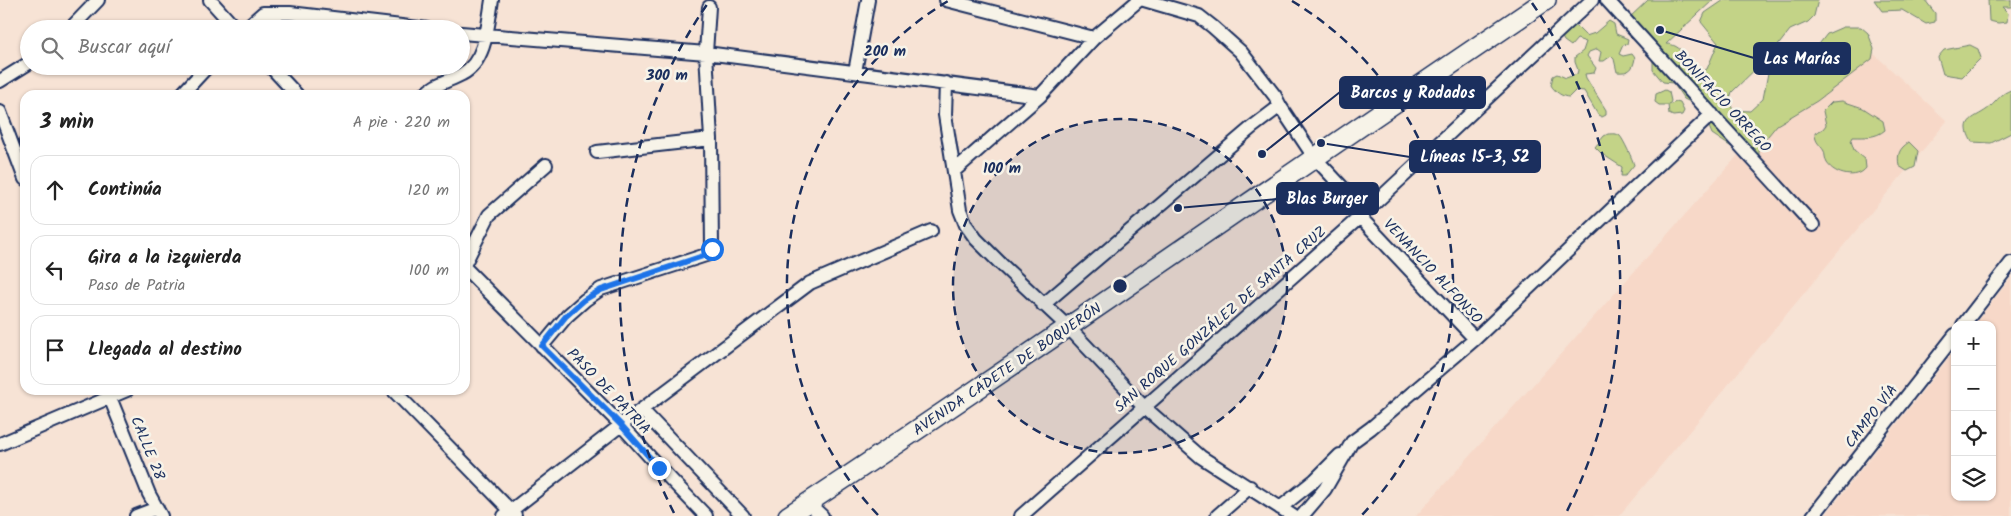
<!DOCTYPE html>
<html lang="es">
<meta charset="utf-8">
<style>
:root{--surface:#fff;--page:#f6f6f6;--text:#222;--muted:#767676;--line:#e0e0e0}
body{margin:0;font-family:Kalam,sans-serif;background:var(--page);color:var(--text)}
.controls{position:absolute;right:15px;bottom:15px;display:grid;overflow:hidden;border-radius:10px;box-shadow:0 1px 4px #0004}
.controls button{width:45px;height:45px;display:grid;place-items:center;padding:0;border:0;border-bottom:1px solid var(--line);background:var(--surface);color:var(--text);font:25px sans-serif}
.stop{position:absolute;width:15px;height:15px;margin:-11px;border:4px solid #1a73e8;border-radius:50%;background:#fff}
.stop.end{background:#1a73e8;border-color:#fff;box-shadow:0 1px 5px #0008}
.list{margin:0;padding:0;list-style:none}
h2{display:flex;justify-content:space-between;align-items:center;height:65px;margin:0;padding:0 20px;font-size:21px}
h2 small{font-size:16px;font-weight:400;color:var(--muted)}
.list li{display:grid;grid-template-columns:32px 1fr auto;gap:15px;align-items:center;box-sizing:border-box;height:70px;margin:0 10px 10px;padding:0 10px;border:1px solid var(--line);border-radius:15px}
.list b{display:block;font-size:19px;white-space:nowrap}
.list p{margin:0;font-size:16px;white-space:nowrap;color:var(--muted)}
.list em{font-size:16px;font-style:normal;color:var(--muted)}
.icon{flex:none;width:28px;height:28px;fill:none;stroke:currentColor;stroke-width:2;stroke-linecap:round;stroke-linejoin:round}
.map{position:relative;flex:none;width:2011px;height:516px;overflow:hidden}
.search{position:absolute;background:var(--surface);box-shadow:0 1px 4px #0004;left:20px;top:20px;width:450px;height:55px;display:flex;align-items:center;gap:12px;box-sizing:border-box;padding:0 18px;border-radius:28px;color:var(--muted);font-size:19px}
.panel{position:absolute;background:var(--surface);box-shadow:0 1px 4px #0004;left:20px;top:90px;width:450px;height:305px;border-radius:15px}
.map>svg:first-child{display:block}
.built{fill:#f7d8c8}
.green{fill:#c3d387;stroke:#6f8172}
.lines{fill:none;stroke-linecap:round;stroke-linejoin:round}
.minor-casing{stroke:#1b2f5e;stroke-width:16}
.secondary-casing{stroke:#1b2f5e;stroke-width:22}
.minor{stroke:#f7f3e8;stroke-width:12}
.secondary{stroke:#f7f3e8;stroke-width:19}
.route{stroke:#1a73e8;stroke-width:6}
.ring{fill:none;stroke:#1b2f5e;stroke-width:2.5;stroke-dasharray:9 6}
.labels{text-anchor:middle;stroke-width:5;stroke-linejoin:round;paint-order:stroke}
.street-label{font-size:15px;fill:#1b2f5e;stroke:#f7f3e8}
.centre{fill:#1b2f5e;stroke:#f7f3e8;stroke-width:2.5}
.ring-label{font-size:15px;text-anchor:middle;font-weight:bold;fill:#1b2f5e;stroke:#f7f3e8;stroke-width:5;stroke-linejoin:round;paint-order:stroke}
.leader{fill:none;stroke:#1b2f5e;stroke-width:2}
.callout-dot{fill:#1b2f5e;stroke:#f7f3e8;stroke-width:2}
.callout{fill:#1b2f5e;stroke:#1b2f5e;stroke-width:2}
.callout-label{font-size:16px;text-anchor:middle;font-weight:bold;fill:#fff}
</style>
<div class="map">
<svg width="2011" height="516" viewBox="0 0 2011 516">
<rect width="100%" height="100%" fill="#f7e3d5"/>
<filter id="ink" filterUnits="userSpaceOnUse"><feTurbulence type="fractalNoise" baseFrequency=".02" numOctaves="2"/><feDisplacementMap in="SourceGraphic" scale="10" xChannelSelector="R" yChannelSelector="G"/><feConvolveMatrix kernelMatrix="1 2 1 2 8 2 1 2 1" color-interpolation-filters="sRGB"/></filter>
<g filter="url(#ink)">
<path class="built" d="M1849,31L1947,121L1619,516H1416Z
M2011,278V516H1825L1955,350V497H1992V325H1974Z"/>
<path class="green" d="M1648,0H1713L1666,44C1681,44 1689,59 1694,72L1699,73L1707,69L1718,43L1701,22L1705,13L1724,0H1818L1814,16L1808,22L1790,30L1773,52L1732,92L1729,101L1733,110L1750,111L1763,99L1768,73L1776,66L1809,57L1827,34L1843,27H1861L1868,33L1874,49L1872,59L1817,101L1777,125L1759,147V156L1751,160L1712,134L1701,107L1684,99L1673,83L1663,82L1653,70V52L1629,18Z
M1874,0H1925L1935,13V22L1926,24L1902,10L1882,11Z
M1988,0H2011V7H2002L2008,13L2007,22L1998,23L1989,21Z
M1609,21L1614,24L1616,34L1628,39L1627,44L1623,45L1619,54L1623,56L1632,54L1635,58C1633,70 1629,73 1617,72L1614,59L1611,56L1604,61H1599L1601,52L1597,49L1589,52L1587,56L1596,68L1594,73L1585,74L1586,78L1606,110V115L1602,117L1598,115L1584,91L1576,90L1569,97C1562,97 1554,91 1551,85L1553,76L1557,74L1566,78L1577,74L1578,70L1575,62V57L1583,51L1586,42L1577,39L1571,46L1564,41L1560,33L1573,23L1586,36L1595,33Z
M1970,45L1978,49L1981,58L1962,77L1943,74L1938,57L1944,50Z
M1665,90L1669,92L1671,101L1669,105L1676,102L1680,103L1684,111L1682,115L1673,116L1669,114L1668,105H1659L1655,102L1656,94Z
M2011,90V133L1991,143L1972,142C1958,118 1976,119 1990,107C1998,100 2000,94 2011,90Z
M1842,101L1863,108L1883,121L1885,130C1876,138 1864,137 1853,137L1851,141L1854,150L1865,159L1866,168C1857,180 1835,175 1827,163C1825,160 1825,154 1824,151C1820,144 1815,143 1815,133L1823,129L1826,125L1823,111L1832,102Z
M1608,134C1612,134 1617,133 1620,136C1623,139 1633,160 1634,165L1625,176H1621L1622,167L1602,154L1595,147L1604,136Z
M1909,142L1918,151L1915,167L1907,171L1899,166C1897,154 1899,149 1909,142Z"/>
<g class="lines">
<defs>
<path id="minor" d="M210,0L236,29
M946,0L1094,38
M1144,0L1199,16L1213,27L1241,52L1275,96L1280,106L1314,157L1358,204L1360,217L1475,339
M1607,0L1813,225
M70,29L98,0
M245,29L263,13H290L427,29
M461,33L706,53L1040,96
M270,66L297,95
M855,72L868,0
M0,81L29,63
M946,83L945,115L960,210L966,225L976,239L1001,264L1069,328L1144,407L1201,457L1293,516
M181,95L208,66
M424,95C434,84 449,81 462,74C486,62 488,24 492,0
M0,112L25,179
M597,152L711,139
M954,171L1040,96L1094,38L1139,0
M465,263L489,215L546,165
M465,268L621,425L659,467L706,516
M1043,305L1251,128L1280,106
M1963,325L2011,263
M542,346L567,316L585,300L601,289L706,255L712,249L711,139L706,53L709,7
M107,390L149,494L161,516
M393,390L515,515
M642,410L743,516
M0,444L127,390
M808,503L822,516
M1280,508L1315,480L1340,455
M136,516L157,508
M504,516L621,425L810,283L931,231
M1021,516L1360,217L1592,0
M1217,516L1250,487
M1302,516L1325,489L1352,442L1371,428L1475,339L1712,114
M1813,516L1955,335"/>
<path id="secondary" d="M788,516C1043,348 1292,171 1546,0"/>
</defs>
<use href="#minor" class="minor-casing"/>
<use href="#secondary" class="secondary-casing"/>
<use href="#minor" class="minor"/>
<use href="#secondary" class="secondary"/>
</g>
</g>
<g class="lines" filter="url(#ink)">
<path class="route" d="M659,468L621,425L542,346L566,316L584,300L601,290L706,255L712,249"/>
</g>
<circle cx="1120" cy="286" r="167" fill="#1b2f5e" fill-opacity=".12"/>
<g class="ring">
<circle cx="1120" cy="286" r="167"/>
<path d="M878 515A333 333 0 0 1 948 1M1292 1A333 333 0 0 1 1362 515"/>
<path d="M674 513A500 500 0 0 1 708 3M1532 3A500 500 0 0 1 1566 513"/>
</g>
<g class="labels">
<g class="street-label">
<text transform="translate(1723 101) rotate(47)" y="5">BONIFACIO ORREGO</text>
<text transform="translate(1433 271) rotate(47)" y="5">VENANCIO ALFONSO</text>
<text transform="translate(1220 319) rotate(-41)" y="5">SAN ROQUE GONZÁLEZ DE SANTA CRUZ</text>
<text transform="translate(1007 369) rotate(-34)" y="5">AVENIDA CADETE DE BOQUERÓN</text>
<text transform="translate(609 391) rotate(46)" y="5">PASO DE PATRIA</text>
<text transform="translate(1871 416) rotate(-52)" y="5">CAMPO VÍA</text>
<text transform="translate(148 448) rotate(68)" y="5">CALLE 28</text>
</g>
</g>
<circle cx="1120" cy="286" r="8" class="centre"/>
<g class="ring-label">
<text x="885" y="56">200 m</text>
<text x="667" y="80">300 m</text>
<text x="1002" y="173">100 m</text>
</g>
<path class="leader" d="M1660 30L1754 58M1262 154L1340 92M1321 143L1410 157M1178 208L1277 199"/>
<g class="callout-dot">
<circle cx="1660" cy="30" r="5"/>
<circle cx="1262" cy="154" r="5"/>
<circle cx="1321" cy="143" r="5"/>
<circle cx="1178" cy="208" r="5"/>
</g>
<g class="callout">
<rect x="1754" y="43" width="96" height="31" rx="5"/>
<rect x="1340" y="77" width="145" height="31" rx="5"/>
<rect x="1410" y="141" width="130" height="31" rx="5"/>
<rect x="1277" y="183" width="101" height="31" rx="5"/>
</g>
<g class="callout-label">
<text x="1802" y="64">Las Marías</text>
<text x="1413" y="98">Barcos y Rodados</text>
<text x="1475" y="162">Líneas 15-3, 52</text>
<text x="1327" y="204">Blas Burger</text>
</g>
</svg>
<div class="controls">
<button>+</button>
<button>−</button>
<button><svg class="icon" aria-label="locate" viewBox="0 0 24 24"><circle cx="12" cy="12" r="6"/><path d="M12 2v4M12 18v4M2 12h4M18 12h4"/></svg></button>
<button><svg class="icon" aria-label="layers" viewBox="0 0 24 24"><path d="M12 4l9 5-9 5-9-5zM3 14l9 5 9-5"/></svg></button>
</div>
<div class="stop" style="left:712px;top:249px"></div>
<div class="stop end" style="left:659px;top:468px"></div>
<div class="search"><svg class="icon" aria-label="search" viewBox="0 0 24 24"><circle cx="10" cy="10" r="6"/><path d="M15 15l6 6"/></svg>Buscar aquí</div>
<section class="panel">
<h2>3 min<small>A pie · 220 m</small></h2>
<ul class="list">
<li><svg class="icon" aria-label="ahead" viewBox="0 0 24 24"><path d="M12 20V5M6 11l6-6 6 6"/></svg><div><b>Continúa</b></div><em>120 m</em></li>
<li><svg class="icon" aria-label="left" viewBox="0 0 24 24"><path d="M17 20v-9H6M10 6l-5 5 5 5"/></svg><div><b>Gira a la izquierda</b><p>Paso de Patria</p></div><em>100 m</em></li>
<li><svg class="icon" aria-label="arrive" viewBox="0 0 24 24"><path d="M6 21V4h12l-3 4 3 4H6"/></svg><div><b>Llegada al destino</b></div></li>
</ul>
</section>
</div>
